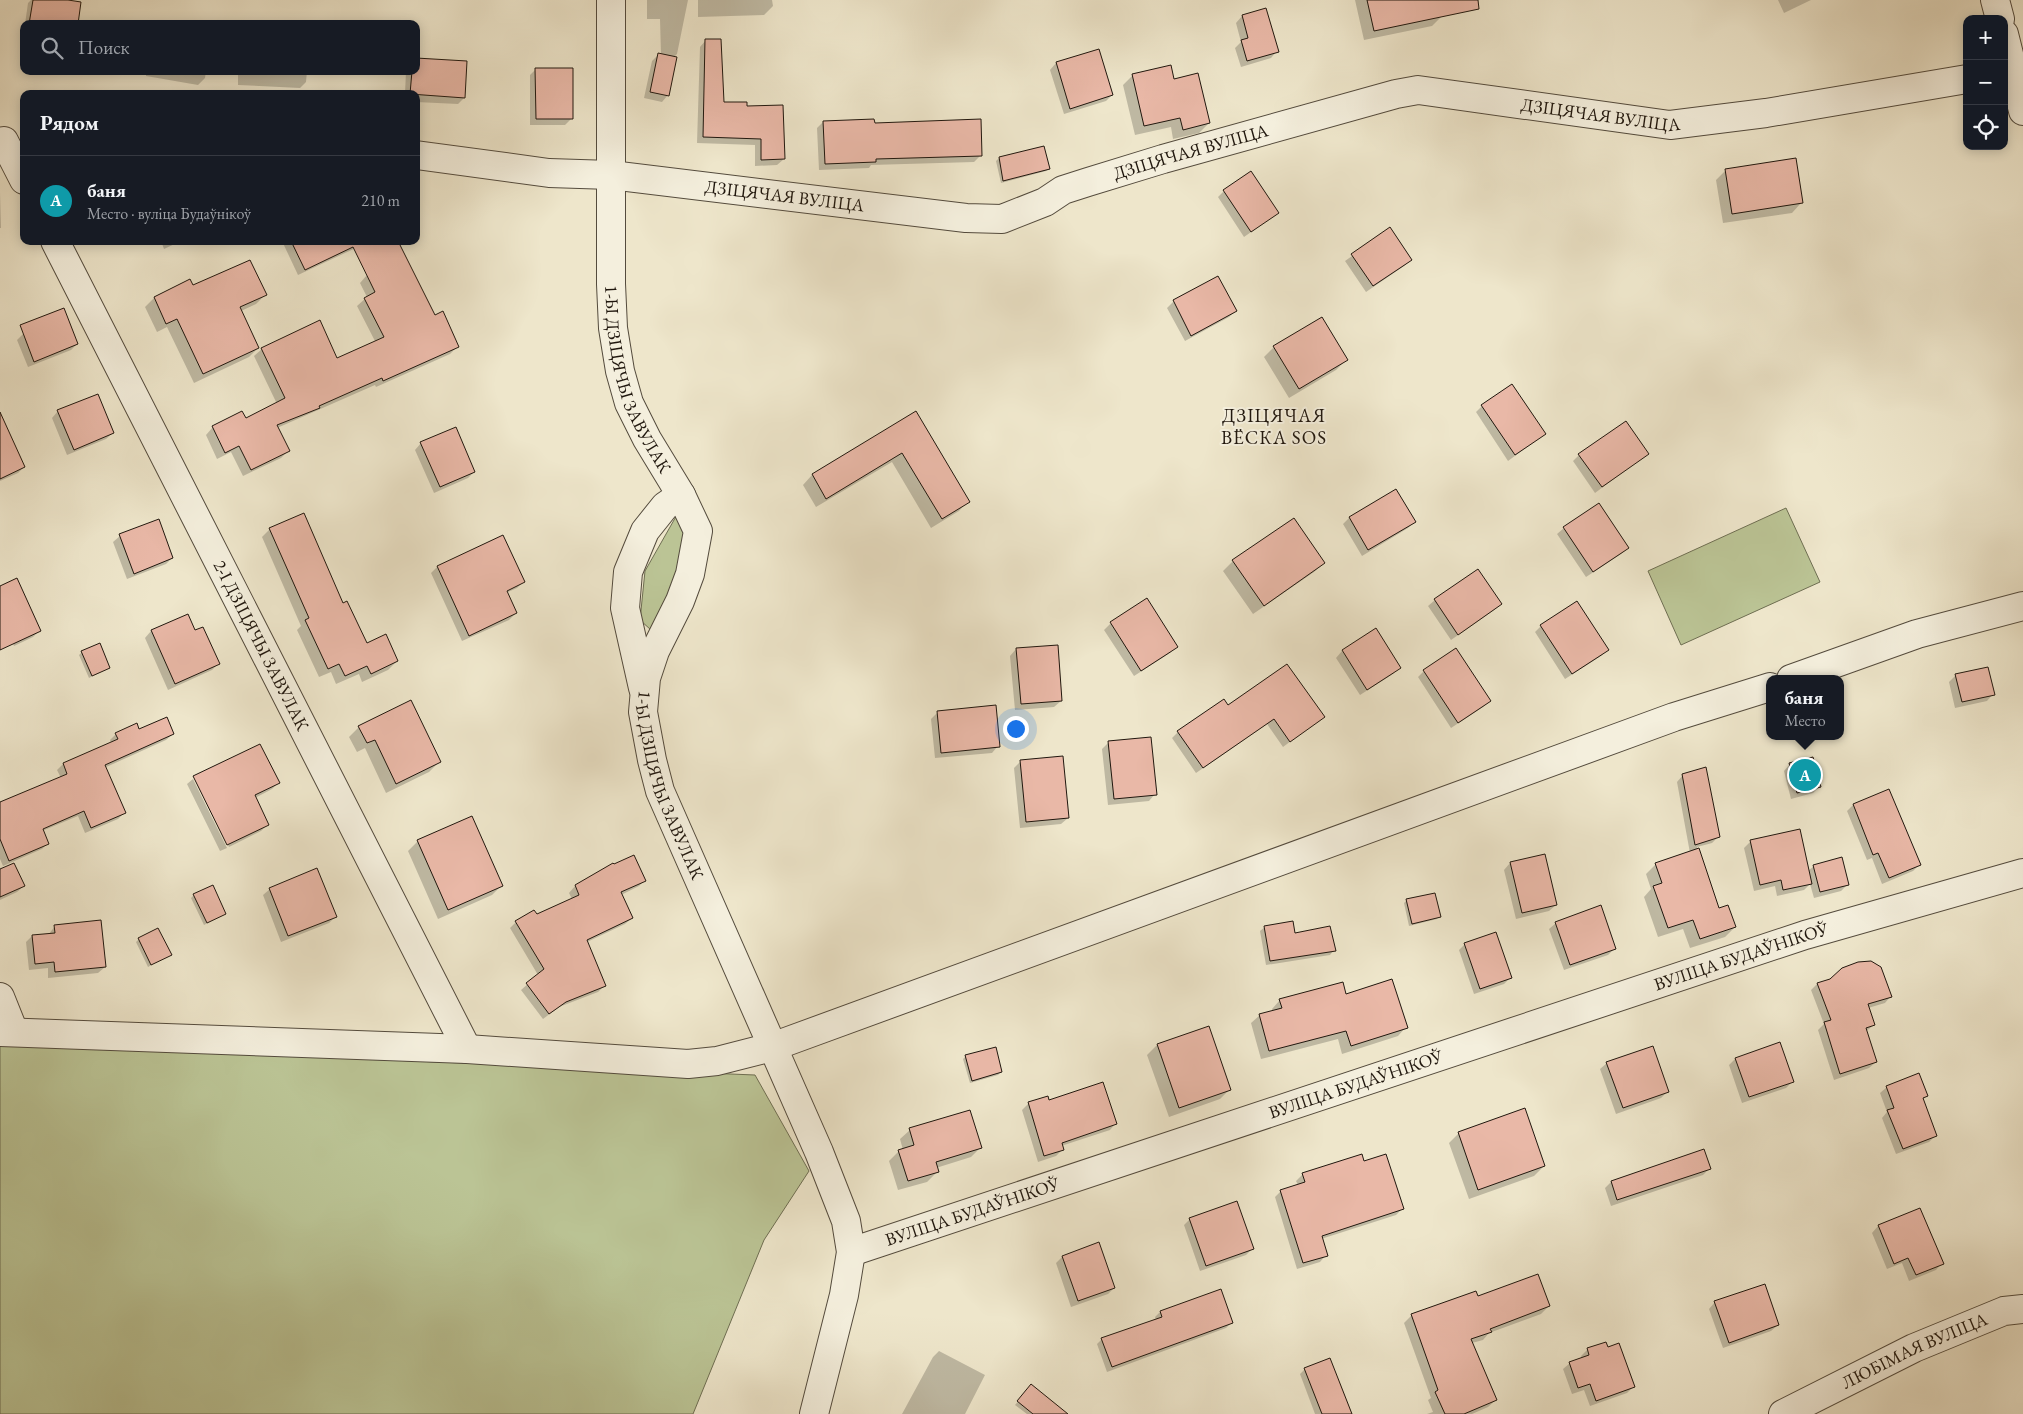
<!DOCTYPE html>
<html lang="ru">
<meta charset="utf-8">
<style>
:root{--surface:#171b24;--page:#20242c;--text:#f1f3f6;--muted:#9ea1a6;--line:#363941;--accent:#ea580c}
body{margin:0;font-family:"EB Garamond",serif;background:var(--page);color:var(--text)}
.controls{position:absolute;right:15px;top:15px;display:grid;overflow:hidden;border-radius:10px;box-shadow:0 2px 12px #0003}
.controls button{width:45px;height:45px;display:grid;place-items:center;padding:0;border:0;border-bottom:1px solid var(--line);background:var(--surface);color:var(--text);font:25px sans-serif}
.you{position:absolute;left:1015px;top:728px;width:18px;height:18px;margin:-12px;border:4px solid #fff;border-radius:50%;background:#1a73e8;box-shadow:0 0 0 8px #1a73e833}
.badge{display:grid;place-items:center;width:32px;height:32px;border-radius:50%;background:var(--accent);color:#fff;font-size:16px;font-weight:700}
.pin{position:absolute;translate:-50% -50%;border:2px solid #fff;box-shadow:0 1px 5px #0006}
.popup{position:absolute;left:1766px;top:675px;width:78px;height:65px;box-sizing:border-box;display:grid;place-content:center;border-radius:10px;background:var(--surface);filter:drop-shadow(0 1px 4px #0005);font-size:16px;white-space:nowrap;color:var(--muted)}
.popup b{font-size:19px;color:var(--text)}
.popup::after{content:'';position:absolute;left:50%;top:100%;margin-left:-10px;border:10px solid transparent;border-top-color:var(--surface)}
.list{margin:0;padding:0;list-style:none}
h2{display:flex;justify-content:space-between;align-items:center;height:65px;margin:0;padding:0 20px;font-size:21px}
h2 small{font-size:16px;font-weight:400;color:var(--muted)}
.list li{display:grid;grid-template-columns:32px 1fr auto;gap:15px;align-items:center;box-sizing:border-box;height:90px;padding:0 20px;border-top:1px solid var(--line)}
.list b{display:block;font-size:19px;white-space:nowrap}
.list p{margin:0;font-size:16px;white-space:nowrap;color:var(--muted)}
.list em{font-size:16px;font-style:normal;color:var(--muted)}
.icon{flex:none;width:28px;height:28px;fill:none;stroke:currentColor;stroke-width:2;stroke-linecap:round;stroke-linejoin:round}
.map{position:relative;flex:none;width:2023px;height:1414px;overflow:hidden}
.search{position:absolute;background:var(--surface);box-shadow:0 2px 12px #0003;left:20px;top:20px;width:400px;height:55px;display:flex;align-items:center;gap:12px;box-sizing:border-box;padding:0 18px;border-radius:10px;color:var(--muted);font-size:19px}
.panel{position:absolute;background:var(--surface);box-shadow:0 2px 12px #0003;left:20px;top:90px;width:400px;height:155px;border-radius:10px}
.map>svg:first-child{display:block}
.green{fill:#bbc495;stroke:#6e6e52}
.shadow{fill:#0003}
.building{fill:#e9b8a7;stroke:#20170e}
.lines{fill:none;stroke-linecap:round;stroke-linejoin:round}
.minor-casing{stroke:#544b3d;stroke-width:30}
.minor{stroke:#f4efdd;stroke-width:28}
.labels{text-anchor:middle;stroke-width:4;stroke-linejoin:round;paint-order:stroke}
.street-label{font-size:18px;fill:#20170e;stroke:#f4efdd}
.neighbourhood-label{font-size:19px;letter-spacing:1px;fill:#20170e;stroke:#f4efdd}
</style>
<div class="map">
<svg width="2023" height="1414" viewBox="0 0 2023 1414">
<rect width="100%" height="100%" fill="#eee6cb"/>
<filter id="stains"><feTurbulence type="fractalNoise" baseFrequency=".004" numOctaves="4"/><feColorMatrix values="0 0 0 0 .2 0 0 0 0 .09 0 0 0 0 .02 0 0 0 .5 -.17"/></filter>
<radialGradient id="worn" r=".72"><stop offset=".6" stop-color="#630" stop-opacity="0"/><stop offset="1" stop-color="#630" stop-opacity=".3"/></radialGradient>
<path class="green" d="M1786,508L1820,582L1681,645L1648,571Z
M678,513L686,531V560L651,630L640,620L645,571Z
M0,1044L755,1075L809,1171L764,1240L693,1414H0Z"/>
<path class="shadow" d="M31,0H59L77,24H25L28,3Z
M647,0H688L677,54L673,58L668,95L662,102L644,98L652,61L658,55H661L660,19H647Z
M698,0H772L773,6L764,15L698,17Z
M1355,0H1439L1442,16L1432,26L1364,40Z
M1778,0H1811L1784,13Z
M1242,16L1277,51L1271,58L1241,67L1235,48L1241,42L1236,23Z
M706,40L723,103L746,107L784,159L777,165L755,166V145L697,143L700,47Z
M466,62L464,98L458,104L416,102V94H405L406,71H416Z
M1056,63L1112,95L1106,101L1064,114L1050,70Z
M536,69L572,118L565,125H530V75Z
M146,71H206L205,78L198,85L146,76Z
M238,71H307L306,82L300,88L238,85Z
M1133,75L1173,81L1209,123L1199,133L1173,139L1171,127L1135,135L1123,85Z
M823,122L873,124L981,155L974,162L871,165L869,168L819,170L817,128Z
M999,158L1049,169L1046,171L1001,183L996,161Z
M1726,170L1801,203L1792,213L1723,223L1716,180Z
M1224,191L1278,213L1244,237L1218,197Z
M0,192L1,228H0Z
M1390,229L1410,260L1404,266L1366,292L1345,261Z
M161,241H181L164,249Z
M282,241H364L360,246L298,275Z
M367,275L434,317L457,347L450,354L376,387L375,385L277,428L288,451L281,458L243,476L231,452L217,459L206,435L213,427L245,419L277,404L254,356L262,349L320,322L336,360L376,343L357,306L367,297L360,283Z
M1218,278L1236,311L1229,317L1185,341L1167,308L1174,301Z
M190,281L193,287L265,295L256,304L241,311L258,348L249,357L194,383L167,327L157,332L145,307L154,298Z
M23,334L77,344L71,350L28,367L17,340Z
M1274,347L1346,360L1336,370L1289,398L1264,357Z
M1482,406L1545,434L1508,461L1476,412Z
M58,411L113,433L106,439L67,455L52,418Z
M916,413L968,501L959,511L931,528L892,462L816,507L803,485L812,475Z
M0,415L24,467L18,473L0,481Z
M421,443L474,472L468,478L434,493L415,450Z
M1647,454L1595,493L1573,461L1579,455Z
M1395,490L1414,522L1408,528L1362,556L1343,524L1349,518Z
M1564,528L1628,548L1621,554L1586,577L1557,534Z
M270,529L342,604L366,645L397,661L388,670L362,682L359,674L336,684L331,672L319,677L297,630L301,626L262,537Z
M120,536L172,558L166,564L127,579L113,542Z
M502,537L523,582L517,588L506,593L516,613L509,620L462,641L431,573L437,567Z
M1233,561L1324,563L1314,572L1253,614L1223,571Z
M0,588L40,630L33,637L14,646L0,615Z
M1147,600L1177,646L1170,653L1134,676L1104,630L1111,623Z
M1435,600L1501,604L1494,610L1451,640L1428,606Z
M187,615L195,632L218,664L212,670L168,690L145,638L151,631Z
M1541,626L1607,650L1601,656L1565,679L1535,632Z
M1375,630L1399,667L1393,674L1360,695L1336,658L1342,651Z
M1016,649L1061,701L1054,707L1015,710L1010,656Z
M82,652L109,668L89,678L79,655Z
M1424,671L1489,701L1483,707L1451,728L1418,677Z
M1956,675L1993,694L1987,701L1955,708L1949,682Z
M1228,707L1323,717L1283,747L1267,724L1196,773L1172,738L1178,732Z
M938,712L998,746L992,753L935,758L931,719Z
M359,727L439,762L429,772L386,793L365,748L357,752L349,737Z
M139,731L173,734L166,740L104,768L124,813L118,819L85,833L78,816L42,831L48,843L42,849L3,866L0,859V804L61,778L57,770L63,764L111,743L110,740L116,734Z
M1150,738L1155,794L1149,801L1108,805L1102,749L1108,743Z
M1021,761L1068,818L1061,824L1020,828L1014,768Z
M1790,764L1819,787L1813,793L1791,799L1784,771Z
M1683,775L1719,836L1712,843L1697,847L1718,910L1735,927L1725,937L1690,948L1683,929L1658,937L1644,897L1651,889L1646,874L1656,864L1690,853L1677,782Z
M194,777L278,783L272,789L255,798L268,824L261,831L229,847Z
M193,779L227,848L220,851L187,784Z
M1889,791L1919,865L1913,871L1882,884L1872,858L1867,860L1847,811L1853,805Z
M418,841L501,886L492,895L438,919L408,851Z
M1751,841L1808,871L1814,866L1848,884L1841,891L1814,898L1810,884L1804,890L1777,896L1775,886L1754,891L1744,848Z
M1544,855L1556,905L1549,911L1516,919L1504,870L1510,863Z
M612,865L645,880L639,886L621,895L632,918L625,924L587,942L604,986L598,992L559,1007L543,1019L521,990L538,975L510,928L516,922L537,915L572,899L569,893L575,886Z
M0,870L24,886L17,892L0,900Z
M270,889L335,917L329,923L281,942L263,895Z
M194,895L225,914L204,925L191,898Z
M1407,900L1439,916L1437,919L1409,926L1404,903Z
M1556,923L1614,949L1608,955L1564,970L1549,929Z
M55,926L105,967L98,973L48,978V968L29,970L26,942L32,936L49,934Z
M1265,927L1294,935L1334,950L1330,955L1266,965L1260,931Z
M139,939L170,955L148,967L136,942Z
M1465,944L1510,978L1504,984L1474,994L1459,950Z
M1831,980L1891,996L1885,1003L1868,1008L1874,1025L1865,1032L1876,1062L1869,1068L1834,1080L1818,1030L1824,1024L1811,990L1817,984Z
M1345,995L1406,1027L1398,1036L1342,1054L1338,1039L1261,1059L1251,1023L1260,1015L1272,1011V1009L1280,1000Z
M1208,1027L1230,1089L1220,1099L1169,1117L1147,1055L1157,1045Z
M966,1056L1001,1072L998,1075L970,1083L963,1059Z
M1735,1059L1793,1081L1786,1088L1742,1103L1729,1065Z
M1607,1063L1667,1092L1661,1098L1616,1114L1600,1069Z
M1887,1087L1927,1096L1922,1100L1936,1135L1929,1142L1896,1154L1882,1118L1887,1112L1880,1093Z
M1048,1102L1116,1123L1110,1130L1061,1146L1062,1150L1056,1156L1038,1162L1022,1110L1029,1103Z
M910,1130L980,1148L971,1157L936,1168L937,1172L927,1182L898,1190L889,1161L899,1151L903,1150L900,1139Z
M1459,1133L1544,1166L1534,1176L1469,1199L1449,1143Z
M1364,1162L1402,1209L1396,1215L1321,1239L1326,1255L1320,1262L1297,1269L1275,1197L1281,1191L1298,1185L1296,1181L1303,1174Z
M1709,1169L1703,1175L1611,1206L1605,1188L1611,1182Z
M1920,1209L1942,1263L1936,1270L1909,1281L1902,1263L1887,1269L1872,1233L1878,1226Z
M1190,1219L1252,1249L1246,1255L1200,1271L1184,1225Z
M1099,1244L1114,1288L1108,1294L1071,1307L1056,1263L1062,1257Z
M1478,1298L1549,1306L1541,1314L1489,1333L1483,1340L1472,1343L1496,1400L1488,1407L1472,1414H1427L1433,1412L1428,1400L1431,1398L1404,1323L1412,1315Z
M1715,1302L1778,1325L1771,1331L1723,1348L1709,1309Z
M1160,1312L1231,1323L1226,1328L1107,1372L1097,1344L1102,1339L1156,1320L1155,1317Z
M1588,1349L1633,1387L1627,1393L1590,1406L1584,1390L1572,1394L1563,1369L1570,1363L1582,1359L1581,1356Z
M939,1351L985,1375L965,1414H902L933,1357Z
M1305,1369L1351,1414H1315L1300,1374Z
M1029,1389L1057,1414H1027L1015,1405Z"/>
<path class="building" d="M33,0H68L81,2L78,24H29Z
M1367,0H1478L1479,9L1374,31Z
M1266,8L1279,52L1247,61L1241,40L1248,38L1242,15Z
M705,39H721L724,102H747V106L783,105L785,159L761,160V139L703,137Z
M1099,49L1113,95L1070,109L1056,62Z
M658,53L677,57L669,96L650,92Z
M416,58L467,61L465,98L410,94L412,71H416Z
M1171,65L1174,79L1198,73L1210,123L1183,130L1180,118L1144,126L1132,74Z
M535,68H573V119H536Z
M874,119L875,123L981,119L982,156L876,159V162L825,164L823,121Z
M1044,146L1050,169L1003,181L999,157Z
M1796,158L1803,203L1732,214L1725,169Z
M1251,171L1279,213L1251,232L1223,190Z
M1390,227L1412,260L1373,286L1351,254Z
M291,241H398L435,315L443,311L459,347L383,381L382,378L319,406L320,408L277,425L290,451L251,470L239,446L225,453L212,426L242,411L246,418L285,398L261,348L320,320L337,358L384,337L364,298L375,292L353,247L305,270Z
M250,260L267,295L240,307L259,348L203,374L177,319L166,324L154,297L190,279L193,285Z
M1218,276L1237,311L1191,336L1173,300Z
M64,308L78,344L34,362L20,325Z
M1322,317L1348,360L1299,389L1273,346Z
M1512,384L1546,434L1515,455L1481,405Z
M98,394L114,433L74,450L57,410Z
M916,411L970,502L942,519L902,453L826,499L812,474Z
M0,412L25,467L0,479Z
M1626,421L1649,454L1602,487L1578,454Z
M456,427L475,472L440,487L420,442Z
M1396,489L1416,522L1368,550L1349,517Z
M1599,503L1629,548L1593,572L1563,527Z
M304,513L343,603L347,601L367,643L386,634L398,661L371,674L367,666L345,676L339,664L328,669L305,620L309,618L269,528Z
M1294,518L1325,563L1264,606L1232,560Z
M159,519L173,558L134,574L119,534Z
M503,535L525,582L507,591L517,613L469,636L437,566Z
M1478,569L1502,604L1458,635L1434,599Z
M17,578L41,631L0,650V586Z
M1147,598L1178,647L1141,671L1110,622Z
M1577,601L1609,650L1572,674L1540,625Z
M188,614L195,630L203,627L220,664L175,684L151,630Z
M1376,628L1401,668L1367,690L1342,650Z
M100,643L110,668L92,676L81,651Z
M1058,645L1062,701L1021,704L1016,648Z
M1456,648L1491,701L1458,723L1423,670Z
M1287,664L1325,717L1290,742L1274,719L1203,768L1177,731L1224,699L1228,705Z
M1988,667L1995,695L1962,702L1955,674Z
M411,700L441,762L396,784L375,740L367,743L358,726Z
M996,705L1000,747L941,753L937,711Z
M167,717L174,734L105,765L126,813L91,828L84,811L43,829L49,844L9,861L0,839V802L67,774L63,763L118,739L115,733L137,723L139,729Z
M1151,737L1157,795L1114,799L1108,741Z
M260,744L280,783L255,795L269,825L227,845L193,776Z
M1063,756L1069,818L1026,822L1020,760Z
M1813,757L1821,787L1797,793L1789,763Z
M1706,767L1720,837L1695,845L1682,774Z
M1889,789L1921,865L1889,878L1878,853L1873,855L1853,804Z
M472,816L503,886L448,910L417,840Z
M1800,829L1812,884L1783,890L1781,880L1760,885L1750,840Z
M1699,848L1719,908L1728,905L1736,927L1700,939L1693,920L1668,928L1653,886L1662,883L1655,863Z
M1545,854L1557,905L1522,913L1510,862Z
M634,855L646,881L621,892L633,918L587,940L606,986L566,1002L549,1014L526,983L544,969L515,921L534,910L537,914L579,895L575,885L613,863L614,864Z
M1842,857L1849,885L1820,892L1813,865Z
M14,863L25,886L0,897V869Z
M317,868L337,917L288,936L269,888Z
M213,885L226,914L207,923L193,894Z
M1435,893L1441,917L1412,924L1406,899Z
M1601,905L1616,949L1570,965L1555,922Z
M101,920L106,967L55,972L54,962L35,964L32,935L55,933L54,925Z
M1293,921L1295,933L1330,926L1336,951L1270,961L1264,926Z
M158,928L172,955L151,965L138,938Z
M1496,932L1512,978L1480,989L1464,943Z
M1871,961L1881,967L1892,997L1868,1004L1875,1025L1866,1028L1877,1062L1840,1074L1824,1022L1831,1020L1817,983L1830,979L1842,968L1858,962Z
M1392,979L1408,1028L1351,1046L1346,1031L1269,1051L1259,1014L1282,1008L1279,999L1343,982L1346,994Z
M1209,1026L1231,1090L1179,1108L1157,1044Z
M1780,1042L1794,1082L1749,1097L1735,1058Z
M1653,1046L1669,1092L1623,1108L1606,1062Z
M996,1047L1002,1072L972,1081L965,1055Z
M1919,1073L1928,1096L1923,1098L1937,1136L1903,1149L1887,1110L1894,1108L1886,1086Z
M1103,1082L1117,1124L1062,1143L1064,1150L1044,1156L1028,1102L1048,1096L1049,1100Z
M1525,1108L1545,1166L1478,1190L1458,1132Z
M970,1110L982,1148L936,1162L939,1172L908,1181L898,1150L914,1145L909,1128Z
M1704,1149L1711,1169L1617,1200L1611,1181Z
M1362,1154L1364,1161L1386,1154L1404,1209L1322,1236L1328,1256L1303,1263L1280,1190L1305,1182L1302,1173Z
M1237,1201L1254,1249L1206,1266L1189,1218Z
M1920,1208L1944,1264L1916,1275L1908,1258L1894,1264L1878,1225Z
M1099,1242L1115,1288L1078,1301L1062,1256Z
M1538,1274L1550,1306L1490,1329L1492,1332L1471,1339L1497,1400L1464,1414H1445L1435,1392L1438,1390L1411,1314L1476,1291L1478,1296Z
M1765,1284L1779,1325L1729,1343L1714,1301Z
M1221,1289L1233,1323L1112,1367L1101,1338L1162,1317L1160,1311Z
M1606,1342L1608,1347L1619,1343L1635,1387L1596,1401L1590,1384L1578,1388L1569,1362L1589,1355L1587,1348Z
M1330,1358L1352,1414H1322L1304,1368Z
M1031,1384L1068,1414H1033L1017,1401Z"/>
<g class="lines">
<defs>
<g id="minor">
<path id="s1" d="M611,0V284L613,328L620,371L629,403L647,439L681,495L698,531L690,574L680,601L655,651L646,678L643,712L652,760L660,791L819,1152L846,1221L851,1252L844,1295L814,1414"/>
<path d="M1995,0L2000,19"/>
<path d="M2004,34L2023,111"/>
<path d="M4,141L24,180"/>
<path id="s2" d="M416,155L549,173L611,175L966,218L1002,219L1045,202L1063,190L1088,182L1163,159L1396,94L1418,90L1670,125L1766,113L1967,79"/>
<path id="s3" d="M55,241L467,1049"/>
<path d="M1791,679L1917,634L2023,606"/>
<path d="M643,688L625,608L628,572L645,531L665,506L681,495"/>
<path d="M0,997L14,1032"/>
<path d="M0,1032L467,1049L688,1064L717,1061L772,1047L1674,717L1770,687"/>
<path id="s4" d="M851,1252L1805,935L2023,873"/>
<path id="s5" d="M1783,1414L1914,1348L2004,1311L2023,1309"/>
</g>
</defs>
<use href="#minor" class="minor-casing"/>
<use href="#minor" class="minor"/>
</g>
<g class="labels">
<g class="street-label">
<text dy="6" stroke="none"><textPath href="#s2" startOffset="1211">ДЗІЦЯЧАЯ ВУЛІЦА</textPath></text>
<text dy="6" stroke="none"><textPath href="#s2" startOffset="791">ДЗІЦЯЧАЯ ВУЛІЦА</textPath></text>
<text dy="6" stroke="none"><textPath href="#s2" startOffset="371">ДЗІЦЯЧАЯ ВУЛІЦА</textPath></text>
<text dy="6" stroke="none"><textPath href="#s1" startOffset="384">1-Ы ДЗІЦЯЧЫ ЗАВУЛАК</textPath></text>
<text dy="6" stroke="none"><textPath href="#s3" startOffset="454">2-І ДЗІЦЯЧЫ ЗАВУЛАК</textPath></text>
<text dy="6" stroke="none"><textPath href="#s1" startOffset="819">1-Ы ДЗІЦЯЧЫ ЗАВУЛАК</textPath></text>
<text dy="6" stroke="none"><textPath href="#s4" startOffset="938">ВУЛІЦА БУДАЎНІКОЎ</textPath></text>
<text dy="6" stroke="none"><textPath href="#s4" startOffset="532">ВУЛІЦА БУДАЎНІКОЎ</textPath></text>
<text dy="6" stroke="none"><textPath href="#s4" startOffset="128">ВУЛІЦА БУДАЎНІКОЎ</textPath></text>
<text dy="6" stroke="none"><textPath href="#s5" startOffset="146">ЛЮБІМАЯ ВУЛІЦА</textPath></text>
</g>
<g class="neighbourhood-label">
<text x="1274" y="422">ДЗІЦЯЧАЯ<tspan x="1274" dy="22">ВЁСКА SOS</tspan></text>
</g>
</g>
<rect width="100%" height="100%" filter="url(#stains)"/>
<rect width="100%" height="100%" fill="url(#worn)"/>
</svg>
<div class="controls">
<button>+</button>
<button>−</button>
<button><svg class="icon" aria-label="locate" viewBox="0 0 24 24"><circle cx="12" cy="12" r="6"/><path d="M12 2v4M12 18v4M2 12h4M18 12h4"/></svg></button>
</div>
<div class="you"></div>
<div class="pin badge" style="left:1805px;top:775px;background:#0f9aa8">A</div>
<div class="popup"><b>баня</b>Место</div>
<div class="search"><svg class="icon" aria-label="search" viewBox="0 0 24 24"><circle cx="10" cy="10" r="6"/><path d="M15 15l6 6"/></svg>Поиск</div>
<section class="panel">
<h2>Рядом<small></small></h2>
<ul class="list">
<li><span class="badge" style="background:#0f9aa8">A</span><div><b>баня</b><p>Место · вуліца Будаўнікоў</p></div><em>210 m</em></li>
</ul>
</section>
</div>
